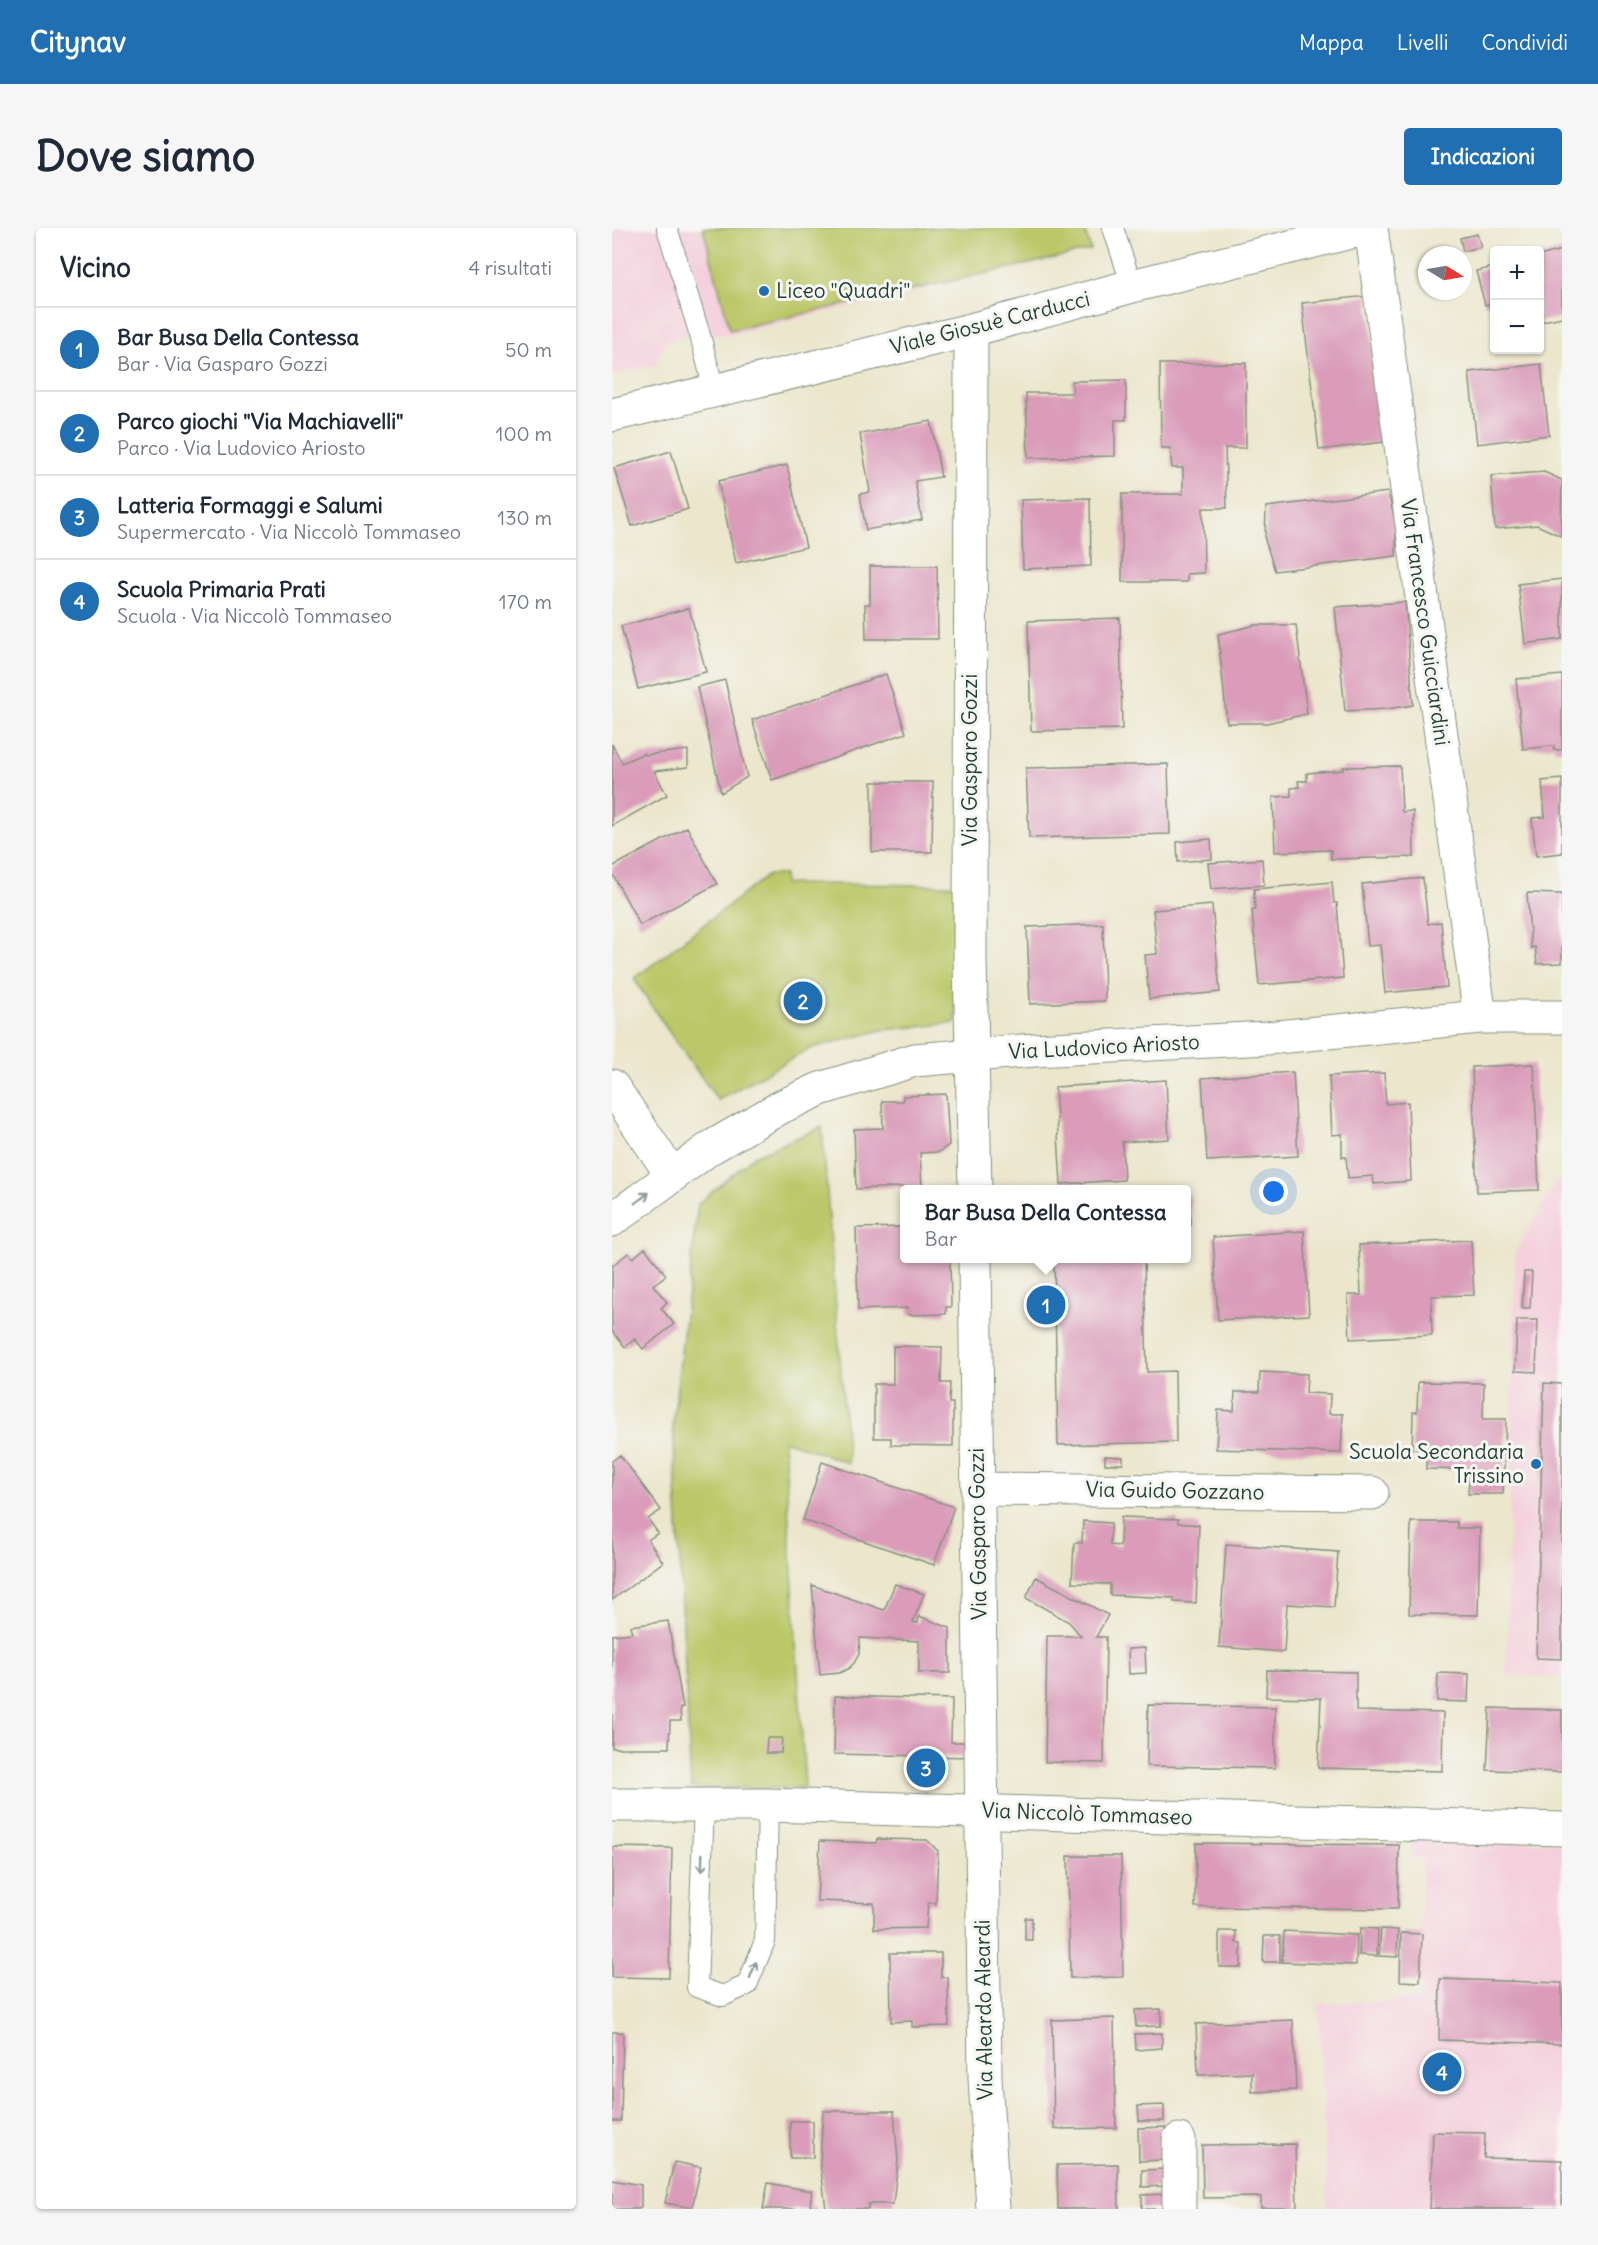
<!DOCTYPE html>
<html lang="it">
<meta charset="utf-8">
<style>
:root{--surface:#fff;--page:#f6f6f7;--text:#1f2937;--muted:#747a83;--line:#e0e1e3;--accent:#1f6fb2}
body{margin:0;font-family:Delius,sans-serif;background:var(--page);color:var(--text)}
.controls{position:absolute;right:18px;top:18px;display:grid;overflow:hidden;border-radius:6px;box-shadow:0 2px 4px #0004}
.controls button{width:54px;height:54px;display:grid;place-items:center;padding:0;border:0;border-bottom:2px solid var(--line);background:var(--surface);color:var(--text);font:30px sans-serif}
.compass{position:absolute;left:806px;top:18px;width:54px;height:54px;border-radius:50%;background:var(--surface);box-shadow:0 2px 4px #0004;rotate:101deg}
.you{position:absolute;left:662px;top:964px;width:21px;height:21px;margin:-15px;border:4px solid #fff;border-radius:50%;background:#1a73e8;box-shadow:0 0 0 9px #1a73e833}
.badge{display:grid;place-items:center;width:39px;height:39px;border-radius:50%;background:var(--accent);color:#fff;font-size:20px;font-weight:700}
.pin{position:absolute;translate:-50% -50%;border:3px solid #fff;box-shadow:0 2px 6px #0006}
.popup{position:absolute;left:288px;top:957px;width:291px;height:78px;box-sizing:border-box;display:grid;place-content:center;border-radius:6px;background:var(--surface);filter:drop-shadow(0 2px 4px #0005);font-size:20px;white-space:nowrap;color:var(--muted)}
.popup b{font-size:22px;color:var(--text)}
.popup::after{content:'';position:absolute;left:50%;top:100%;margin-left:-12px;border:12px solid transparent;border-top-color:var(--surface)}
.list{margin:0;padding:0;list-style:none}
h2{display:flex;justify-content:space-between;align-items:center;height:78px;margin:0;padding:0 24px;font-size:26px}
h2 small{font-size:20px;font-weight:400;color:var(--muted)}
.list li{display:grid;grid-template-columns:39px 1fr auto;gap:18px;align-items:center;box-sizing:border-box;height:84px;padding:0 24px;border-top:2px solid var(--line)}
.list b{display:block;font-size:22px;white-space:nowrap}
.list p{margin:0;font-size:20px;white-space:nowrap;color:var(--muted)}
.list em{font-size:20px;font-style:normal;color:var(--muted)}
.map{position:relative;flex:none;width:950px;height:1981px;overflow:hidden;border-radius:6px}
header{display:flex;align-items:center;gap:36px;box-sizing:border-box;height:84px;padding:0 30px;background:var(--accent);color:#fff}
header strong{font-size:28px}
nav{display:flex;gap:33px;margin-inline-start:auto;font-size:21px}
.intro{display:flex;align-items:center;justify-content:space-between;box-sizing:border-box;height:144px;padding:0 36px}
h1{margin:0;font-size:42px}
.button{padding:15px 27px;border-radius:6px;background:var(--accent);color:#fff;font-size:21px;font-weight:700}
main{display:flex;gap:36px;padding:0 36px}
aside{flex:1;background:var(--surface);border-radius:6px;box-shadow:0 2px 4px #0004}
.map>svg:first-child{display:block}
.built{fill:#f4cfdc}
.green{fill:#bbc768;stroke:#6d824e;stroke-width:1.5}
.building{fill:#da9cb9}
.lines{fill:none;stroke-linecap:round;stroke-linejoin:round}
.lane-casing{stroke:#859280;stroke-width:22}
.street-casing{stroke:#859280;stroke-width:35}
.lane{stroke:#fff;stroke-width:20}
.street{stroke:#fff;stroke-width:33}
.oneway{stroke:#8f9e9a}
.poi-dot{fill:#1f6fb2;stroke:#f6f6f2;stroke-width:2}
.labels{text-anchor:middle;stroke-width:6;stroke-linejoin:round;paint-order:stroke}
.poi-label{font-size:21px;fill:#1f3d34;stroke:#f6f6f2;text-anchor:start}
.street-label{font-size:21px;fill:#1f3d34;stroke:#f6f6f2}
</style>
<header>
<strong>Citynav</strong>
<nav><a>Mappa</a><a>Livelli</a><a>Condividi</a></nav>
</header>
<div class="intro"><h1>Dove siamo</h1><a class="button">Indicazioni</a></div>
<main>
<aside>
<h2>Vicino<small>4 risultati</small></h2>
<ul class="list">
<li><span class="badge">1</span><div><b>Bar Busa Della Contessa</b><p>Bar · Via Gasparo Gozzi</p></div><em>50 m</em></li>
<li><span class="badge">2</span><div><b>Parco giochi &quot;Via Machiavelli&quot;</b><p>Parco · Via Ludovico Ariosto</p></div><em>100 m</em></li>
<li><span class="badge">3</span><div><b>Latteria Formaggi e Salumi</b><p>Supermercato · Via Niccolò Tommaseo</p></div><em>130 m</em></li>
<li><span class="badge">4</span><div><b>Scuola Primaria Prati</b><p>Scuola · Via Niccolò Tommaseo</p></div><em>170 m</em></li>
</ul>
</aside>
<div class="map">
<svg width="950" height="1981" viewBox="0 0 950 1981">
<rect width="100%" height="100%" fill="#f6f6f2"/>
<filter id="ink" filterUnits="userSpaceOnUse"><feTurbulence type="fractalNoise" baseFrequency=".0167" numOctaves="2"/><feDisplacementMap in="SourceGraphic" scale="12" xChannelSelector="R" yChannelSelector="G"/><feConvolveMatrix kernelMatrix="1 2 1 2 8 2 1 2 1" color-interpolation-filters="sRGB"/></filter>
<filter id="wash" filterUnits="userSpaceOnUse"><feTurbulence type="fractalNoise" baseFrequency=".008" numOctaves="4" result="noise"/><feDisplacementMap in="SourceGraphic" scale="24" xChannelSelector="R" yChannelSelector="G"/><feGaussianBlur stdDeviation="1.35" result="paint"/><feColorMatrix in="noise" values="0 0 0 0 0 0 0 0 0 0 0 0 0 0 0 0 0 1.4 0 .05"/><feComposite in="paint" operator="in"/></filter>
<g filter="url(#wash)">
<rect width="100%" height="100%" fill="#ebe6cc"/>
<path class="built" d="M0,0H472L479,22L121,106L88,107L54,112L43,137L0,147Z
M945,952H950V1449L894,1447L903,1025Z
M799,1609L950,1615V1981H716L706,1776L807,1772L810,1630H799Z"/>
<path class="green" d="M91,0H472L479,22L118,102Z
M156,647H172V656L343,657L344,795L270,802L197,821L106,872L55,801L22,751Z
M210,899L236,1235L172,1212L193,1560H79L61,1195L86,976L142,928Z"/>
<g id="blocks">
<path class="building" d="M865,6L869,19L851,23L848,10Z
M950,22V89L927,94V28Z
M882,39V92L878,76L873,77L864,43Z
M756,68L772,214L707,222L690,75Z
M634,135V220H613L615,280H591L592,345L575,346V354H510V266H571V240H560L558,220H549L548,136Z
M929,136L937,207L865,216L857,144Z
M514,152V192H503V228L416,230L414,165H461L460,153Z
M319,193L329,249L303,253L310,292L254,302L248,266L258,264L248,206Z
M59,223L76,281L20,298L2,240Z
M175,237L194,319L124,335L106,253Z
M932,244L950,252L949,308L925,297L883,301L879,248Z
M776,264L784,297V328L663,343L653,312L654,279Z
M478,270L479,338L411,341L409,272Z
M258,338H325L326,411H254L253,376H258Z
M950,351V411L913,416L906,356Z
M793,374L801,477L775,481L733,483L723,379Z
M77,380L94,444L26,461L9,398Z
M508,390L510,501L419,503L416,393Z
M644,397H684L695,486L655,495H615L606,406Z
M274,446L294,505L160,552L140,492Z
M950,447V522H942V518L911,521L904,451Z
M113,452L135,549L109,565L85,459Z
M0,516L10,535L32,525L33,527L76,522V539L42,543L55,567L0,598Z
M556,536L558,606L417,610L414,540Z
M788,538L790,584L801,583L802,629L719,631V622L663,624L661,569L679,568V560L687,559L686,553H695V545L731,542V539Z
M950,551V625L924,628L920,590L933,589L930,553Z
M260,554H321L320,624H260Z
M75,599L105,656L28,697L0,645V639Z
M599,611L600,631L566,634L565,614Z
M650,631L652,657L599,661L596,635Z
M811,650L816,696L829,694L835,759L773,765L768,717L756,718L750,656Z
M720,654L722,675H725L731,750L647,757L640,683L643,682L642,661Z
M915,665L950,666V735L925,736L923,719L919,720Z
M600,677L608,764L537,771L533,727L545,726L541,682Z
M491,696L493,773L418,776L415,699Z
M922,836L927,962L865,964L860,839Z
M681,844L686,928L595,933L590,850Z
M772,845L774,876L796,874L799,953L762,956L761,948L736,950L734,929H730V906L720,907L717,848Z
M554,852L557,911L510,914L512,952L449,956L443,859Z
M334,866L337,917L327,924L308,925L310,958L244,961L242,901L271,900L270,873H291V868Z
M575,968H578V998H575Z
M293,999V1030H338L339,1079H334V1086L297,1087L296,1080L246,1082L244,1000Z
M692,1003L697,1087L606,1092L601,1009Z
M859,1012L862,1067L819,1068L820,1107L738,1111L736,1067H749L747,1017Z
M33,1020L54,1047L41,1057L55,1074L49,1080L62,1096L31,1121L23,1111L13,1119L0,1103V1038L16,1025L21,1030Z
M442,1030H532L535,1144L563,1143L564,1214L446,1217Z
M912,1044H920L918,1080H910Z
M905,1092H926L924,1144L903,1143Z
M281,1118L330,1119L329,1155H338L337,1175H341V1218L279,1217V1210H262V1156H281Z
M648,1144L695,1146L694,1165L718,1166L717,1186H731L729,1225L604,1221L606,1182L622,1183L623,1164H647Z
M806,1154L872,1155L871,1191H894L891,1266H856L858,1242L814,1241V1222L800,1221L801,1184H805Z
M932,1155L950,1156V1431L924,1430Z
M8,1227L49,1282L36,1291L46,1305L36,1312L51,1334L0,1372V1233Z
M493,1228L511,1229V1236H493Z
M210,1234L342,1279L322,1337L191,1292Z
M509,1289L566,1291V1295L587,1297L584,1375L562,1374V1370L498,1367V1356L460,1355L462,1315H470L471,1293L499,1295L498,1317L508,1318Z
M799,1294H845V1300H868L866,1387L797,1386Z
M614,1316L726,1324L722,1379L675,1376L672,1424L607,1419Z
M424,1349L496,1387L484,1409H494L492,1535L433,1534L435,1408H469L457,1394L414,1370Z
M283,1356L312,1366L301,1394L306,1395L307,1388L338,1400V1445H307V1413L248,1410L247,1426L242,1435L236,1441L227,1445L208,1447L200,1357L272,1382Z
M56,1393L71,1479L68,1480L69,1493H58L57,1520H0V1407L20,1405L18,1398Z
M533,1420L534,1445L517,1446L516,1421Z
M655,1442L744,1444V1483L831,1485L830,1543L706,1540L709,1470L654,1469Z
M826,1445L857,1446L856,1474L825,1473Z
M223,1468L340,1471L339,1514H359V1529L222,1526Z
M536,1477L663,1479V1540L535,1538Z
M878,1480L950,1482V1544L875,1542Z
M155,1510H170L169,1525H154Z
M265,1611L315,1612L326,1623L324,1675H316L314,1700L262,1701V1675L205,1673L208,1613L264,1615Z
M584,1615L787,1617L786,1681L583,1679Z
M0,1619L60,1620L57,1750L0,1749Z
M456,1628H509L511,1749L458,1750Z
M413,1690H420V1712H413Z
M748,1700L766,1701L765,1728L747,1727Z
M769,1701L786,1702L785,1729L767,1728Z
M607,1703H624V1715H629V1739H607Z
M672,1703L745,1707L744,1737L670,1734Z
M789,1705L810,1706L808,1754L788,1753Z
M652,1708H668V1734H651Z
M278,1725H329V1749H336L337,1798L300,1799V1793L279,1794Z
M828,1751L950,1755V1816L827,1812Z
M549,1781V1798L524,1799L523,1782Z
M502,1790L504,1900L442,1901L440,1792Z
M681,1792L684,1862L640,1864V1845L586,1847L584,1796Z
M0,1804H11L9,1893H0Z
M550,1805V1820L524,1822L523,1806Z
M552,1877V1893H527L526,1878Z
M211,1883H282L286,1933L281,1976H256V1981H214L208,1934Z
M178,1893H201V1930H178Z
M553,1899L554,1932L527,1933L526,1900Z
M821,1904L873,1905L872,1930L950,1932V1981H818Z
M683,1916L685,1980H649V1969L591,1970L590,1917Z
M62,1934L89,1939L80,1980L53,1975Z
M506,1936L507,1981H446L445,1937Z
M554,1941L555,1958L530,1959V1942Z
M0,1952L29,1957V1979L27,1981H0Z
M156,1955L200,1963L198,1978L206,1979L205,1981H151Z
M555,1966L556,1981H530V1967Z"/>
</g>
</g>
<g filter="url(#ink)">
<use href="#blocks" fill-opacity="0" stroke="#859280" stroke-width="1.5"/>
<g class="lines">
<defs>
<path id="lane" d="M55,0L88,107L102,162
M501,0L520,58
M92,1577L85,1759L111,1768L135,1757L153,1713L156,1577"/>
<path id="street" d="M759,0L868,789
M359,102L358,731L363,962
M0,187L359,102L520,58L755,0
M0,858L60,947
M0,992L98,920L169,879L208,861L303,832L422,822L655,810L868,789H950
M363,1030L373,1850L381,1981
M366,1261L760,1265
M0,1577H156L950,1601
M567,1912V1981"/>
</defs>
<use href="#lane" class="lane-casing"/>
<use href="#street" class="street-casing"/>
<use href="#lane" class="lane"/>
<use href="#street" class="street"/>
</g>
<defs><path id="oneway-shaft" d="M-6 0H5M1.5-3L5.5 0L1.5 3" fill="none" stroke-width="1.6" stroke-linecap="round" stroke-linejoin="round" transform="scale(1.5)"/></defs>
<g class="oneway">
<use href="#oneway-shaft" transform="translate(30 970) rotate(-37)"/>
<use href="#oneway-shaft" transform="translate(90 1635) rotate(92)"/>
<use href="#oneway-shaft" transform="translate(141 1742) rotate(-68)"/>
</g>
</g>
<g class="poi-dot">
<circle cx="152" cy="63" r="6"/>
<circle cx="924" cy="1236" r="6"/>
</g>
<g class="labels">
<g class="poi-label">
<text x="164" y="70">Liceo "Quadri"</text>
<text x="912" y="1231" text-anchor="end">Scuola Secondaria<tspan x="912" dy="24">Trissino</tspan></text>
</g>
<g class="street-label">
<text transform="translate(378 95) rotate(-14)" y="7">Viale Giosuè Carducci</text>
<text transform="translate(813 394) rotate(82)" y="7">Via Francesco Guicciardini</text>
<text transform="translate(358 532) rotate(-90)" y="7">Via Gasparo Gozzi</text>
<text transform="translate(492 819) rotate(-3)" y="7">Via Ludovico Ariosto</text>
<text transform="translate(563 1263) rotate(1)" y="7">Via Guido Gozzano</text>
<text transform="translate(366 1306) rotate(-91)" y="7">Via Gasparo Gozzi</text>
<text transform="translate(475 1586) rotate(2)" y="7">Via Niccolò Tommaseo</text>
<text transform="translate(372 1782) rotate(-91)" y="7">Via Aleardo Aleardi</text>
</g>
</g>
</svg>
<div class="controls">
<button>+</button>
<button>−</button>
</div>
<svg class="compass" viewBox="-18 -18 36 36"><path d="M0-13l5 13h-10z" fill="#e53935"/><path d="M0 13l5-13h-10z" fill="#747a83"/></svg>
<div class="you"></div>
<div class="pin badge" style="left:434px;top:1077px">1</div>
<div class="popup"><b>Bar Busa Della Contessa</b>Bar</div>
<div class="pin badge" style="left:191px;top:773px">2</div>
<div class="pin badge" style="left:314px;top:1540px">3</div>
<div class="pin badge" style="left:830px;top:1844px">4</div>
</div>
</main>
